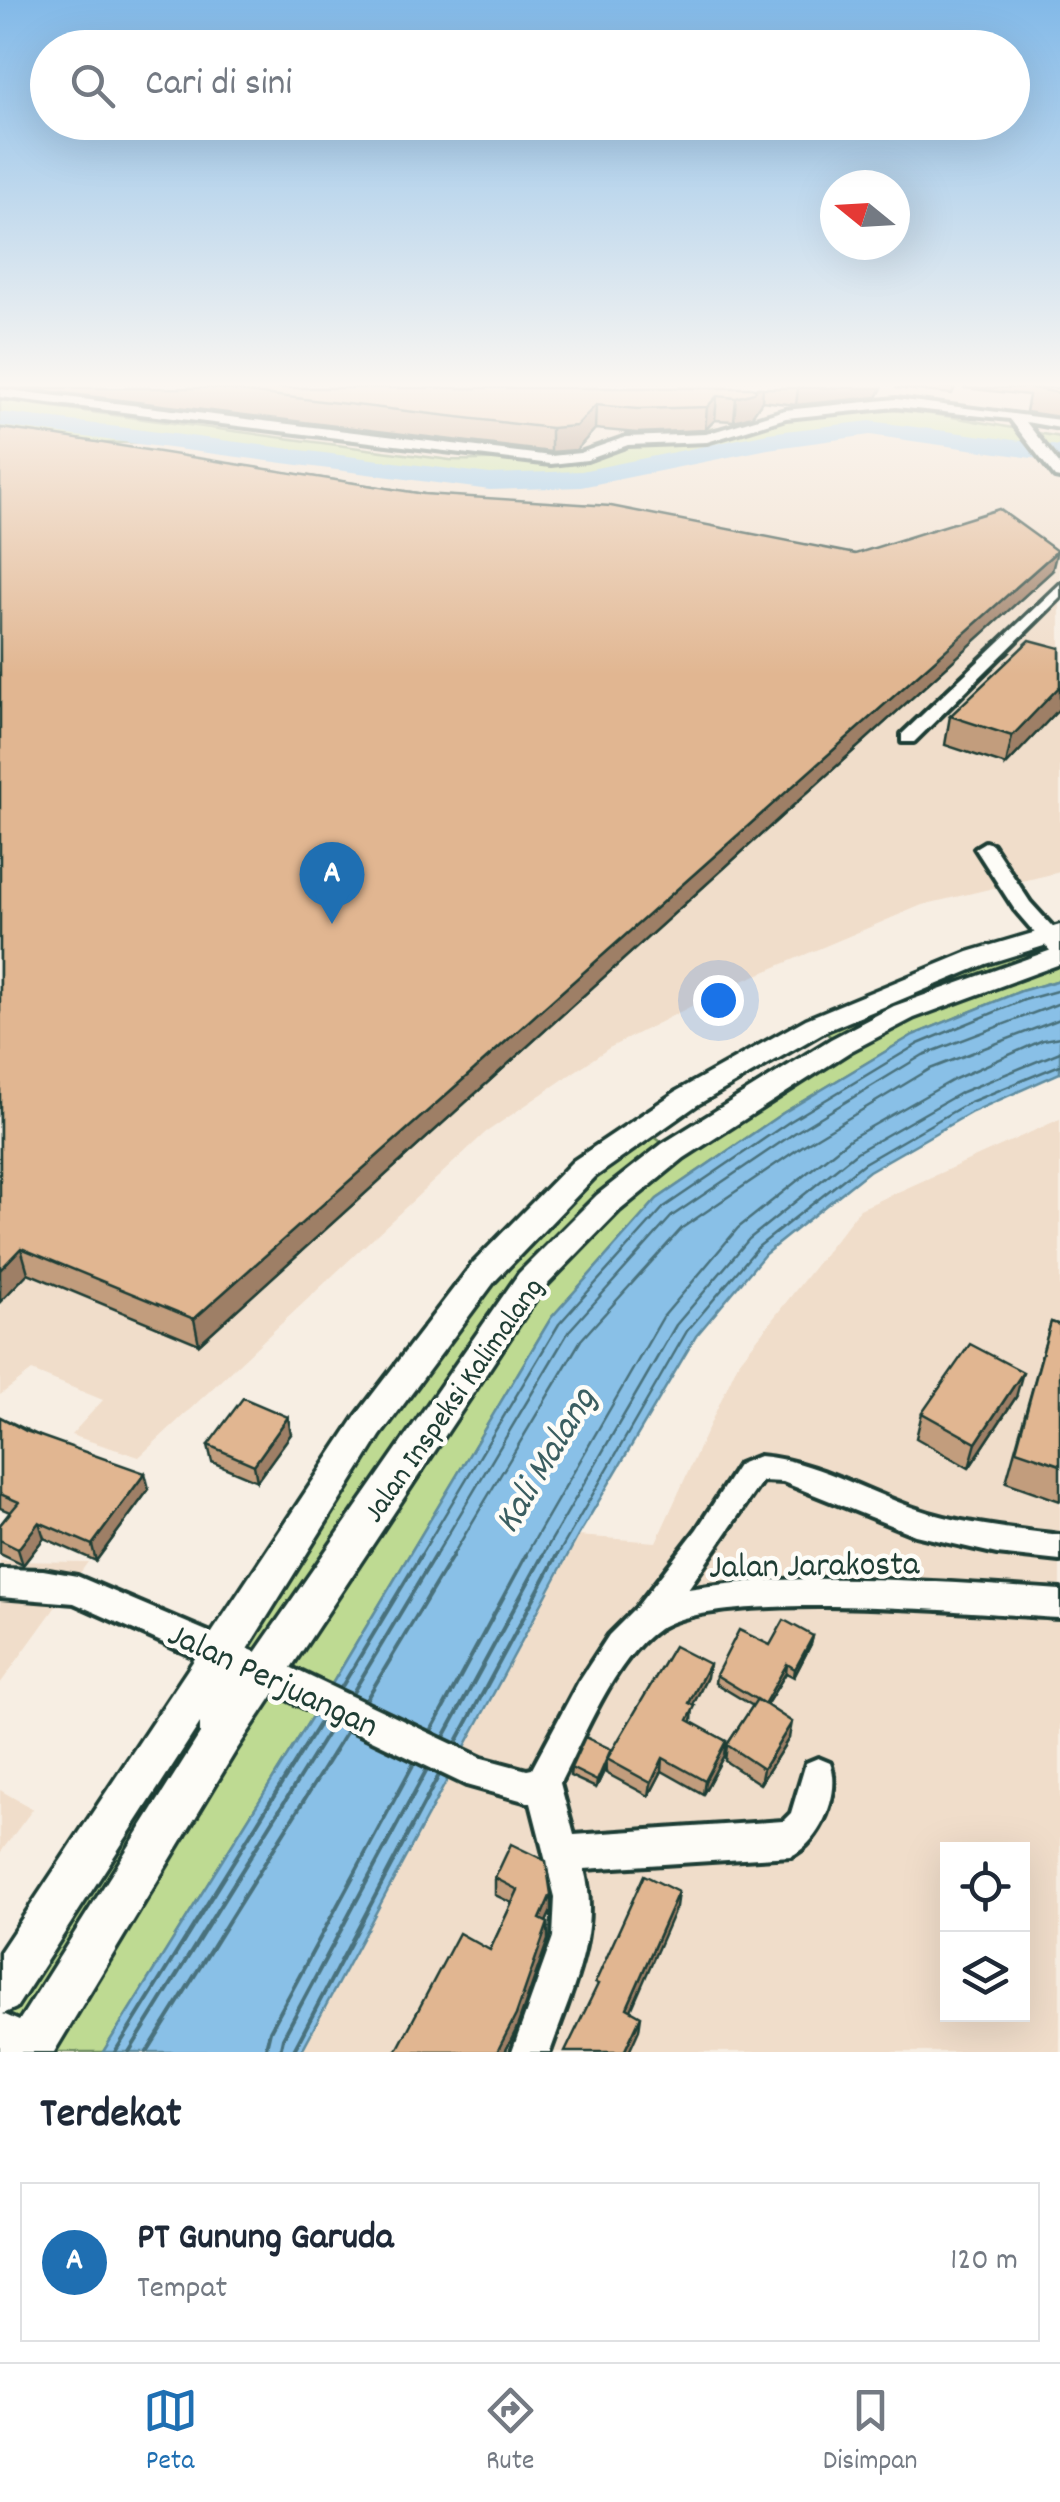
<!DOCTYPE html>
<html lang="id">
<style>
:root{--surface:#fff;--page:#f6f6f7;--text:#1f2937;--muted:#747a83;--line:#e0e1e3;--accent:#1f6fb2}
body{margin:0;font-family:Dekko,sans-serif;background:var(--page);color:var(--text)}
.controls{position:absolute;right:30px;bottom:30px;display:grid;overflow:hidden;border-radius:0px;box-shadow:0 10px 40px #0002}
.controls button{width:90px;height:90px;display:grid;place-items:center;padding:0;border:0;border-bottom:2px solid var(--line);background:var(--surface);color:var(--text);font:50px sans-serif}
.compass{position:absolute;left:820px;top:170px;width:90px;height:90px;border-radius:50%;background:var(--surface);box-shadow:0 10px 40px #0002;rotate:288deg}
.you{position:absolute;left:718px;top:1000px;width:35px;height:35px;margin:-25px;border:8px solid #fff;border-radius:50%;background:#1a73e8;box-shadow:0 0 0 15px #1a73e833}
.badge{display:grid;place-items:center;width:65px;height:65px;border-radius:50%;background:var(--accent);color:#fff;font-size:32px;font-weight:700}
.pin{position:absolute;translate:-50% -82px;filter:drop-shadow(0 2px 5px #0008)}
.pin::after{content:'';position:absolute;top:52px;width:35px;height:30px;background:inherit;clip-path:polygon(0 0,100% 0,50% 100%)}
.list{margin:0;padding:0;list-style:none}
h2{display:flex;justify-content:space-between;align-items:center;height:130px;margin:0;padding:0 40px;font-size:42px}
h2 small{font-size:32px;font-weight:400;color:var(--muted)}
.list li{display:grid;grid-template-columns:65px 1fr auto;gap:30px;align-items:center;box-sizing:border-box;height:160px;margin:0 20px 20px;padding:0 20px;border:2px solid var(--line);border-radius:0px}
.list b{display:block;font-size:38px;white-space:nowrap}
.list p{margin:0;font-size:32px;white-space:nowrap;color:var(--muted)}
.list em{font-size:32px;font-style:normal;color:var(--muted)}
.icon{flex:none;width:55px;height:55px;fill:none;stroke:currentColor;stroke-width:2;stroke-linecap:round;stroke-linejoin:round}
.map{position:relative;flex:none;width:1060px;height:2052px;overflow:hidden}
.search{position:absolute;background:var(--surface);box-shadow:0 10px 40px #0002;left:30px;right:30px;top:30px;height:110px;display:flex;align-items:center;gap:25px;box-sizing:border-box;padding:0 35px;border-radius:55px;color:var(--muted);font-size:38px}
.sheet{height:310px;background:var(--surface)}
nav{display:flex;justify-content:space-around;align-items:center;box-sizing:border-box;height:140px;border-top:2px solid var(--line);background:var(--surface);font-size:28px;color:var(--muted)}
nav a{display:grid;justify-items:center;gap:5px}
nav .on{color:var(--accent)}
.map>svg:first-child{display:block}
.built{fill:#f0ddca;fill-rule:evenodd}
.green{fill:#beda92;stroke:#6e8c63;stroke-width:2.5}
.water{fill:#89c0e7;stroke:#5f8c9f;stroke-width:2.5}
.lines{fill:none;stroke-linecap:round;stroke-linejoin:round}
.shore-far1{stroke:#49717c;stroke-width:2.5}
.shore{stroke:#49717c;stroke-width:4}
.river{fill:#89c0e7;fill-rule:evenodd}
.minor-casing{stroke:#1f3d34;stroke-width:8}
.major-casing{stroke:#1f3d34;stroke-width:7}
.minor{fill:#fdfcf7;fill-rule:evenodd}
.major{fill:#fdfcf7;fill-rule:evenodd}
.wall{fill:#c29d7d;stroke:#1f3d34;stroke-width:2.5}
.shaded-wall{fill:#9e7f66;stroke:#1f3d34;stroke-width:2.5}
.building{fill:#e1b691;stroke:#1f3d34;stroke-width:2.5}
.labels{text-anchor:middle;stroke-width:9;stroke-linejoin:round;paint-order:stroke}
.street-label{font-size:30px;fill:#1f3d34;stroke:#fdfcf7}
.near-street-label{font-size:35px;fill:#1f3d34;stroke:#fdfcf7}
.near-water-label{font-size:38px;font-style:italic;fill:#3a5e61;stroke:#fdfcf7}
</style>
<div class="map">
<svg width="1060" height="2052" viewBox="0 0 1060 2052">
<rect width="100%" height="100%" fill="#f7eee3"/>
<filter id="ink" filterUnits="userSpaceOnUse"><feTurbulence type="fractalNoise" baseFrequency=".01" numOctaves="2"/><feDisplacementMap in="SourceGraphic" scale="20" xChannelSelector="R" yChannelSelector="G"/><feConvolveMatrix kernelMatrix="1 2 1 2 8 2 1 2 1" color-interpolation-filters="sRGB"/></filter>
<g filter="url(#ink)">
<path class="built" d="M0,388H1060V437L934,415L851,410L514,461L450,460L0,400Z
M870,428L1060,454V872L922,905L733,985L609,1048L485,1133L139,1457L71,1435L103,1400L32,1371L0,1395V447L172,441L490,482L530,483L581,479L771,441Z
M1060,1119V2052H301L578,1536L656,1542L738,1363L860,1209ZM948,1850H1022V2014H948Z
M0,1561L88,1562L0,1684Z
M0,1790L33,1809L0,1853Z"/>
<path class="green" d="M0,400L450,460C585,464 715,419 849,410C919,406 992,425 1060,437V454L870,428L771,441L581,479L490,482L173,441L0,447Z
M1060,933V980L1021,991L913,1035L783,1113L657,1199L551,1318L326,1694L103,2052H0V1992L484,1272L644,1129L673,1151L840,1044L816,1025Z"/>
<path class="water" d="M1060,980V1073L972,1112L869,1171L765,1254L696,1336L578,1536L301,2052H103L326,1694L551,1318L657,1199L783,1113L913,1035L1021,991Z"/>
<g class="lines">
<path class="shore-far1" d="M419,1558L559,1324L664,1207L789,1122L918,1044L1024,1000L1060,990
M434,1558L569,1331L672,1216L796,1132L923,1055L1060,1003
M451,1558L581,1340L682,1228L804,1145L930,1069L1060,1019
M524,1558L663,1317L738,1228L851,1138L955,1079L1043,1040L1060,1037
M541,1558L676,1325L749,1239L857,1152L962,1092L1060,1052
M556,1558L687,1331L758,1247L864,1163L968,1103L1060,1065"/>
<path class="shore" d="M341,1688L421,1555
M352,1694L435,1555
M366,1700L453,1555
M431,1731L526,1555
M444,1737L543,1555
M456,1743L557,1555
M115,2052L322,1719
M129,2052L333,1724
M147,2052L347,1731
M265,2052L270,2031L414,1763
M280,2052L283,2038L427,1769
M293,2052L439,1775"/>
<path class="river" d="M0,412L490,474L581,471L768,433L870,421L1060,446V462L870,435L768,449L581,487L490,490L0,426Z"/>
<defs>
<path id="minor" d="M0,389L551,456L580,453L626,437L706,434L785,410L896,399L1060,420V428L1026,422L1060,465V478L1055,477L1010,419L896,407L786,418L707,442L628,445L587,460L551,464L0,397Z
M1060,584V598L914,742H902V734Z
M985,842L992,844L1030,902L1060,935V954L1052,953L1015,910L975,848Z
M759,1456C813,1460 863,1490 914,1508C960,1524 1011,1529 1060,1535V1561L997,1554L915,1535L783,1482L762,1481L688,1589C811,1570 936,1582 1060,1590V1618C979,1613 719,1588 658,1629C614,1659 584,1737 560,1783L574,1835L783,1821L791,1813L806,1763L818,1758L830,1763C842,1792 820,1843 791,1856L584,1869C601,1933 571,1992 550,2052H512L553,1937L555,1897L531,1803L466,1785L253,1683L74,1603L0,1597V1569L43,1570L77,1576L277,1661L482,1758L527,1770L532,1769L579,1681L609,1635L636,1608L697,1529L739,1464Z"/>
<path id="major" d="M1060,925V941L986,964L826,1031L697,1105L595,1177L495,1281L380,1436L241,1659V1673L519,1273L597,1195L662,1144L831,1039L894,1006L1060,947V964L914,1018L851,1051L684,1158L619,1211L541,1291L235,1752L54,2052H0V1952L356,1416L473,1263L573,1161L677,1091L806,1019L968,952ZM200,1723V1734L19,2021L3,2014L16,2008Z"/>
</defs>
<use href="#minor" class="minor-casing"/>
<use href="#major" class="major-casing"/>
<use href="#minor" class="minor"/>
<use href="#major" class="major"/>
</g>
<path class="wall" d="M21,388H882L877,397L796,405L762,401L752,416L734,421L715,420L705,430L637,433L595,429L576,450L551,452Z
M895,388H955L952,394Z
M963,388H1060V417L1026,412L1029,395Z
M0,428L424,494L855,554L1052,571L199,1344L28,1273L0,1302Z
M1060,648V708L1006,765L945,745L950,716Z
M1051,1322L1060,1325V1501L1006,1482Z
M1016,1397L969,1468L916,1438L922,1413Z
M0,1417L149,1489L96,1561L44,1538L23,1565L0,1554V1525L10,1512L0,1508Z
M291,1434L257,1481L212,1462L208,1445Z
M813,1636L811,1644L794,1677L786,1673L766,1705L789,1738L760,1784L725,1761L727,1745L753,1706L715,1683L716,1675L770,1645Z
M707,1677L693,1705L692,1723L726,1741L724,1755L703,1794L662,1771L649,1796L606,1773V1767L596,1788L570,1776L571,1768L611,1752Z
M495,1878L551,1894V1911L546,1922L548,1923V1940L516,2030L505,2052H396L490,1950L512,1903L495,1895Z"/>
<path class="shaded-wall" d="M757,388H763L762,401L752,416L734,421L736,398Z
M798,388H882L877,397L796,405Z
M717,396L715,420L705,430L707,407Z
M596,405L595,429L576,450L551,452V428Z
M1057,551L1052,571L199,1344L194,1319Z
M1060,686V708L1006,765L1012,736Z
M21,1248L28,1273L0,1302V1270Z
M1023,1372L1016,1397L969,1468L976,1443Z
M288,1417L291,1434L257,1481L254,1465Z
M145,1473L149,1489L96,1561L92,1545Z
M39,1522L44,1538L23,1565L18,1549Z
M813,1636L811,1644L794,1677L795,1669Z
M709,1664L707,1677L687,1717L689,1703Z
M787,1664L786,1673L762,1712L764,1704Z
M792,1722L789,1738L760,1784L763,1769Z
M726,1741L724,1755L703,1794L705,1781Z
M663,1758L662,1771L649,1796L651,1783Z
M607,1759L606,1767L596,1788L597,1781Z
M678,1892L676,1907L626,2022L627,2008Z
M551,1894V1911L540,1935V1919Z
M548,1923V1940L516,2030L505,2052H497Z
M641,2016L639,2030L629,2052H624Z"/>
<path class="building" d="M211,388H757L754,393L736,398L717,396L707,407L638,409L596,405L576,426L551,428Z
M1030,388H1060V393Z
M0,428L52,435L424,494L611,506L855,554L999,509L1057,551L194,1319L21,1248L0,1270Z
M1030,640L1060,648V686L1012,736L950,716Z
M1051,1322L1060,1325V1465L1016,1450Z
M970,1344L1023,1372L976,1443L922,1413Z
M243,1398L288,1417L254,1465L208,1445Z
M0,1417L26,1431L145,1473L92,1545L39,1522L18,1549L0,1540V1525L19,1502L0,1494Z
M784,1620L813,1636L795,1669L787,1664L764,1704L716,1675L739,1630L770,1645Z
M674,1646L709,1664L689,1703L695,1706L688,1720L726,1741L705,1781L663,1758L651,1783L607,1759Z
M757,1699L792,1722L763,1769L727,1745Z
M585,1737L611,1749L597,1781L571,1768Z
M511,1844L546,1861L551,1894L540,1919L548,1923L516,2015L497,2052H396L459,1933L490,1950L518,1890L495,1878Z
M644,1875L678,1892L627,2008L641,2016L624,2052H565L598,1984L595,1983Z"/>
</g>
<linearGradient id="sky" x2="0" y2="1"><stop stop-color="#82b9e8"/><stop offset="0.57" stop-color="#fbf7f2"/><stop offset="1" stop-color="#fbf7f2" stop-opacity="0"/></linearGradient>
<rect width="1060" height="675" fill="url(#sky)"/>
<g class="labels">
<g class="street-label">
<text transform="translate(452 1399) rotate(-55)" y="10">Jalan Inspeksi Kalimalang</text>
</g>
<g class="near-street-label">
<text transform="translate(814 1563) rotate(-1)" y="12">Jalan Jarakosta</text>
<text transform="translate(274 1678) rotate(25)" y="12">Jalan Perjuangan</text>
</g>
<g class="near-water-label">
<text transform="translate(543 1459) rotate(-59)" y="13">Kali Malang</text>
</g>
</g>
</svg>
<div class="controls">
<button><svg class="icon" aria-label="locate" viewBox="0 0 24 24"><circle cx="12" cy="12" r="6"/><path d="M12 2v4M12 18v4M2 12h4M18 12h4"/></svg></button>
<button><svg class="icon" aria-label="layers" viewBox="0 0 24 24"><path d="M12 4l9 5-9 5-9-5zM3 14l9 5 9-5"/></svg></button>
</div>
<svg class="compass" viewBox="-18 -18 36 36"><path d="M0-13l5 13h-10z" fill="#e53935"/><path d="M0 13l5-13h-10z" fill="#747a83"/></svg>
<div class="you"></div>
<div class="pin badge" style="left:332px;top:924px">A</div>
<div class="search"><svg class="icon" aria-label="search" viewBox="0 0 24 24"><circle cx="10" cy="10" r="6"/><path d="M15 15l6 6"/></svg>Cari di sini</div>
</div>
<section class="sheet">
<h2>Terdekat<small></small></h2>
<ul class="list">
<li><span class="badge">A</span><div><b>PT Gunung Garuda</b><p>Tempat</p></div><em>120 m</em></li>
</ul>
</section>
<nav>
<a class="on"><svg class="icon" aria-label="map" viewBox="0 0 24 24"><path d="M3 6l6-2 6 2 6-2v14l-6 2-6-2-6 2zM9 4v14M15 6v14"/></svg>Peta</a>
<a><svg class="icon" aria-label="directions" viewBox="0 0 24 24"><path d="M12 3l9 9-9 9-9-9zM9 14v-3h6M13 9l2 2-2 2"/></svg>Rute</a>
<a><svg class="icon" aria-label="saved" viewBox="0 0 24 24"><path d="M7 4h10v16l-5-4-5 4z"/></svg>Disimpan</a>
</nav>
